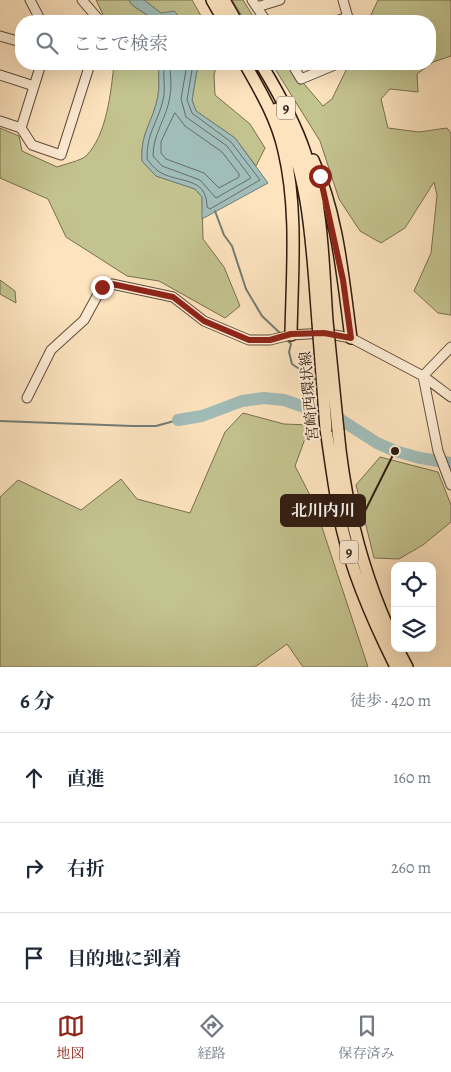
<!DOCTYPE html>
<html lang="ja">
<meta charset="utf-8">
<style>
:root{--surface:#fff;--page:#f6f6f7;--text:#1f2937;--muted:#747a83;--line:#e0e1e3;--accent:#8f2418}
body{margin:0;font-family:Alegreya,"Noto Serif JP",serif;background:var(--page);color:var(--text)}
.controls{position:absolute;right:15px;bottom:15px;display:grid;overflow:hidden;border-radius:10px;box-shadow:0 5px 20px #0002}
.controls button{width:45px;height:45px;display:grid;place-items:center;padding:0;border:0;border-bottom:1px solid var(--line);background:var(--surface);color:var(--text);font:25px sans-serif}
.stop{position:absolute;width:15px;height:15px;margin:-11px;border:4px solid #8f2418;border-radius:50%;background:#fff}
.stop.end{background:#8f2418;border-color:#fff;box-shadow:0 1px 5px #0008}
.list{margin:0;padding:0;list-style:none}
h2{display:flex;justify-content:space-between;align-items:center;height:65px;margin:0;padding:0 20px;font-size:21px}
h2 small{font-size:16px;font-weight:400;color:var(--muted)}
.list li{display:grid;grid-template-columns:32px 1fr auto;gap:15px;align-items:center;box-sizing:border-box;height:90px;padding:0 20px;border-top:1px solid var(--line)}
.list b{display:block;font-size:19px;white-space:nowrap}
.list em{font-size:16px;font-style:normal;color:var(--muted)}
.icon{flex:none;width:28px;height:28px;fill:none;stroke:currentColor;stroke-width:2;stroke-linecap:round;stroke-linejoin:round}
.map{position:relative;flex:none;width:451px;height:667px;overflow:hidden}
.search{position:absolute;background:var(--surface);box-shadow:0 5px 20px #0002;left:15px;right:15px;top:15px;height:55px;display:flex;align-items:center;gap:12px;box-sizing:border-box;padding:0 18px;border-radius:20px;color:var(--muted);font-size:19px}
.sheet{height:335px;background:var(--surface)}
nav{display:flex;justify-content:space-around;align-items:center;box-sizing:border-box;height:70px;border-top:1px solid var(--line);background:var(--surface);font-size:14px;color:var(--muted)}
nav a{display:grid;justify-items:center;gap:2px}
nav .on{color:var(--accent)}
.map>svg:first-child{display:block}
.green{fill:#c3c38f;stroke:#796e50}
.water{fill:#a1bdb9;stroke:#737c75}
.lines{fill:none;stroke-linecap:round;stroke-linejoin:round}
.shore{stroke:#686c64;stroke-width:1}
.stream{stroke:#737c75;stroke-width:2}
.river{stroke:#a1bdb9;stroke-width:12}
.minor-casing{stroke:#624c3c;stroke-width:11}
.major-casing{stroke:#2f1a10;stroke-width:14}
.minor{stroke:#feedd5;stroke-width:9}
.major{stroke:#fde4bf;stroke-width:11}
.major-bridge-casing{stroke:#2f1a10;stroke-width:14;stroke-linecap:butt}
.major-bridge{stroke:#fde4bf;stroke-width:11}
.route{stroke:#8f2418;stroke-width:6}
.labels{text-anchor:middle;stroke-width:4;stroke-linejoin:round;paint-order:stroke}
.shield{fill:#feedd5;stroke:#6d594b;stroke-width:1}
.shield-label{font-size:14px;font-weight:bold;fill:#2f1a10}
.street-label{font-size:15px;fill:#2f1a10;stroke:#feedd5}
.leader{fill:none;stroke:#2f1a10;stroke-width:2}
.callout-dot{fill:#2f1a10;stroke:#feedd5;stroke-width:2}
.callout{fill:#2f1a10;stroke:#2f1a10;stroke-width:2}
.callout-label{font-size:16px;text-anchor:middle;font-weight:bold;fill:#fff}
</style>
<div class="map">
<svg width="451" height="667" viewBox="0 0 451 667">
<rect width="100%" height="100%" fill="#fde4bf"/>
<filter id="stains"><feTurbulence type="fractalNoise" baseFrequency=".004" numOctaves="4"/><feColorMatrix values="0 0 0 0 .2 0 0 0 0 .09 0 0 0 0 .02 0 0 0 .5 -.17"/></filter>
<radialGradient id="worn" r=".72"><stop offset=".6" stop-color="#630" stop-opacity="0"/><stop offset="1" stop-color="#630" stop-opacity=".3"/></radialGradient>
<path class="green" d="M96,0H129L132,5L156,21H106Z
M144,0H192L204,21H179L177,14L161,13Z
M232,0H243L256,21H245Z
M378,0H451V56L433,62L417,74L418,92L390,89L381,99L388,128L419,132L447,128L451,133V315L438,313L414,291L431,253L437,195L434,182L405,228L381,243L360,231L339,199L320,141L272,64H287L323,106L332,99L349,64H430V21H368Z
M114,64H159C158,74 160,86 158,96C153,123 140,132 142,161L156,176L195,189L202,197L203,239L224,267L240,306L225,318L159,281L127,276L66,237L48,199L0,178V128L19,136L22,151L57,167C65,164 80,161 86,156C107,135 111,91 114,64Z
M198,64H217L214,75L215,95L250,124L265,148L256,166L235,138L196,111L192,100Z
M0,280L15,291L16,303L0,294Z
M243,413L284,424L310,425L295,466L314,503L368,667H303L287,644L255,667H0V497L18,480L81,510L121,479L137,499L190,513L225,432Z
M380,457L438,472L451,505V522L423,545L399,559L374,558L356,485Z"/>
<path class="water" d="M129,0H144L161,13L174,11L177,14L179,21H156L132,5Z
M159,64H198L192,100L196,111L235,138L268,183L202,219V197L195,189L156,176L142,161C140,132 153,123 158,96C160,86 158,74 159,64Z"/>
<g class="lines">
<path class="shore" d="M164,64C163,74 165,86 164,95C160,120 146,132 147,159C150,163 154,168 158,171C177,184 207,175 207,207L210,209L260,180L231,142L192,113L187,100L193,64
M170,64C170,74 172,86 170,96C167,118 153,133 153,156L162,166L200,180L216,198L251,178L227,146L186,117L181,99L187,64
M175,113L185,126L222,152L239,174V177L219,188L204,173L166,159L161,153V142Z"/>
<path class="stream" d="M215,211L224,235L232,246L246,289L262,316L281,334
M286,339L291,344L289,352L292,364L317,381
M0,421L132,426H156L178,420"/>
<path class="river" d="M178,420L202,416L242,401L264,398L284,400L310,409L321,410L335,416L377,443L395,451L420,458L451,463"/>
<defs>
<path id="minor" d="M30,0L41,21
M82,0L100,21
M252,0L266,21
M343,0L349,21
M257,7L280,0
M336,21L348,17
M0,36L21,42
M292,64L301,79L337,64
M0,75L34,86
M0,121L21,128L32,145L61,155L90,64
M21,128L41,64
M451,347L423,376L438,451L451,485
M27,398L51,350L84,320L102,287L112,284L173,297L204,321L249,340H270L291,335L324,333L351,338L423,376L451,397"/>
<path id="major" d="M212,0L224,21
M224,0L236,21
M245,64C261,92 277,119 284,151C298,210 292,274 291,335
M261,64C278,92 295,122 305,153C323,207 323,266 327,321
M277,109C311,176 312,249 318,322
M313,160C338,214 343,279 351,338
M326,429C331,462 335,495 342,528C353,576 374,623 396,667
M338,431C345,506 362,574 395,643
M397,648L407,667"/>
</defs>
<use href="#minor" class="minor-casing"/>
<use href="#major" class="major-casing"/>
<use href="#minor" class="minor"/>
<use href="#major" class="major"/>
<defs>
<path id="major-bridge" d="M327,321L338,431
M318,322L326,429"/>
</defs>
<use href="#major-bridge" class="major-bridge-casing"/>
<use href="#major-bridge" class="major-bridge"/>
</g>
<g class="lines">
<path class="route" d="M102,287L112,284L173,297L204,321L249,340H270L291,334L324,333L351,338L343,280L320,176"/>
</g>
<g class="labels">
<g class="shield">
<rect x="277" y="96.5" width="18" height="23" rx="4"/>
<rect x="340" y="540.5" width="18" height="23" rx="4"/>
</g>
<g class="shield-label">
<text x="286" y="113">9</text>
<text x="349" y="557">9</text>
</g>
<g class="street-label">
<text transform="translate(309 396) rotate(-95)" y="5">宮崎西環状線</text>
</g>
</g>
<path class="leader" d="M395 451L365 511"/>
<circle class="callout-dot" cx="395" cy="451" r="5"/>
<rect class="callout" x="281" y="495" width="84" height="31" rx="5"/>
<g class="callout-label">
<text x="323" y="516">北川内川</text>
</g>
<rect width="100%" height="100%" filter="url(#stains)"/>
<rect width="100%" height="100%" fill="url(#worn)"/>
</svg>
<div class="controls">
<button><svg class="icon" aria-label="locate" viewBox="0 0 24 24"><circle cx="12" cy="12" r="6"/><path d="M12 2v4M12 18v4M2 12h4M18 12h4"/></svg></button>
<button><svg class="icon" aria-label="layers" viewBox="0 0 24 24"><path d="M12 4l9 5-9 5-9-5zM3 14l9 5 9-5"/></svg></button>
</div>
<div class="stop" style="left:320px;top:176px"></div>
<div class="stop end" style="left:102px;top:287px"></div>
<div class="search"><svg class="icon" aria-label="search" viewBox="0 0 24 24"><circle cx="10" cy="10" r="6"/><path d="M15 15l6 6"/></svg>ここで検索</div>
</div>
<section class="sheet">
<h2>6 分<small>徒歩 · 420 m</small></h2>
<ul class="list">
<li><svg class="icon" aria-label="ahead" viewBox="0 0 24 24"><path d="M12 20V5M6 11l6-6 6 6"/></svg><div><b>直進</b></div><em>160 m</em></li>
<li><svg class="icon" aria-label="right" viewBox="0 0 24 24"><path d="M7 20v-9h11M14 6l5 5-5 5"/></svg><div><b>右折</b></div><em>260 m</em></li>
<li><svg class="icon" aria-label="arrive" viewBox="0 0 24 24"><path d="M6 21V4h12l-3 4 3 4H6"/></svg><div><b>目的地に到着</b></div></li>
</ul>
</section>
<nav>
<a class="on"><svg class="icon" aria-label="map" viewBox="0 0 24 24"><path d="M3 6l6-2 6 2 6-2v14l-6 2-6-2-6 2zM9 4v14M15 6v14"/></svg>地図</a>
<a><svg class="icon" aria-label="directions" viewBox="0 0 24 24"><path d="M12 3l9 9-9 9-9-9zM9 14v-3h6M13 9l2 2-2 2"/></svg>経路</a>
<a><svg class="icon" aria-label="saved" viewBox="0 0 24 24"><path d="M7 4h10v16l-5-4-5 4z"/></svg>保存済み</a>
</nav>
